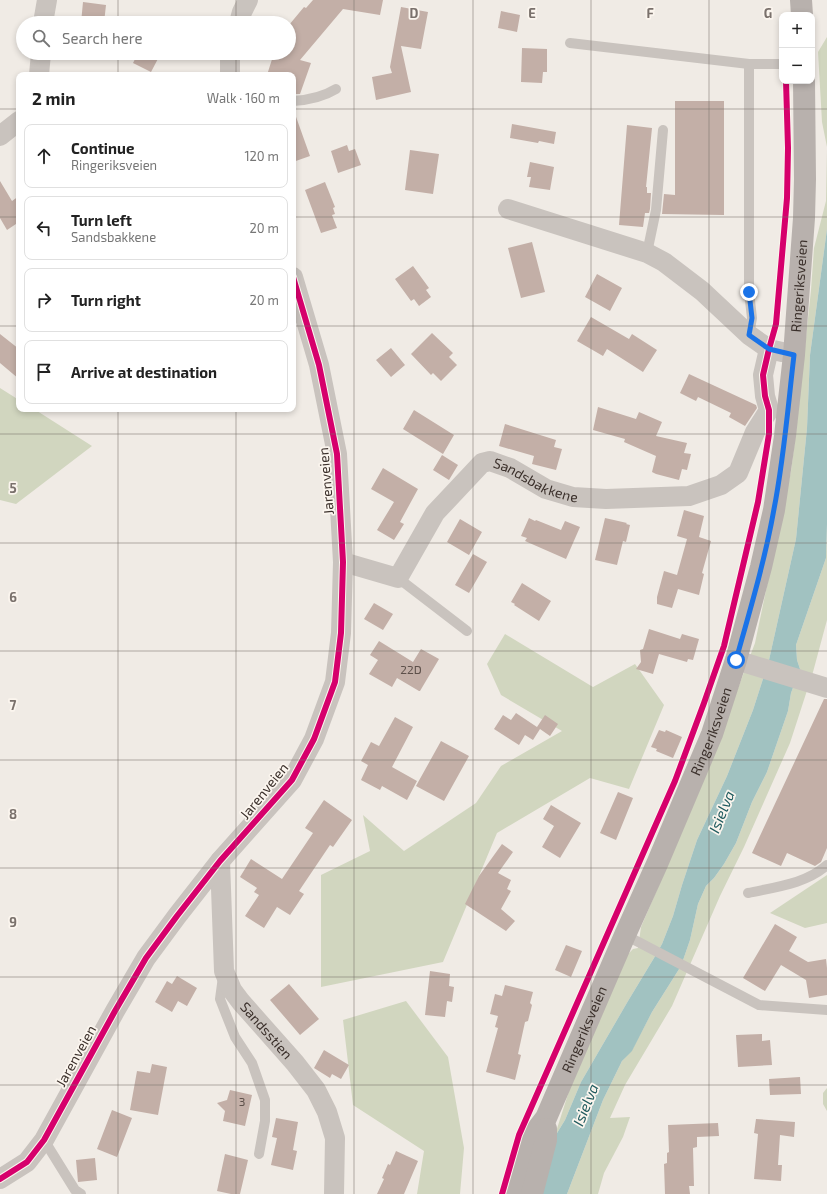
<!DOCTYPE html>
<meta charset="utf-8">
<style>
:root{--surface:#fff;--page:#f2f2f2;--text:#222;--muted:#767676;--line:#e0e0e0}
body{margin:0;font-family:"Exo 2",sans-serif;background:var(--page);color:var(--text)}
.controls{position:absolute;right:12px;top:12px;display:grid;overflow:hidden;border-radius:8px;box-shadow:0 2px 6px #0003}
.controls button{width:36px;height:36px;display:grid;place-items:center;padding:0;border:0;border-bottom:1px solid var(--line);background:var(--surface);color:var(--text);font:20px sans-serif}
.stop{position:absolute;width:12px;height:12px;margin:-9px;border:3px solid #1a73e8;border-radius:50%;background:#fff}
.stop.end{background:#1a73e8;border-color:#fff;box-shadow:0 1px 4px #0008}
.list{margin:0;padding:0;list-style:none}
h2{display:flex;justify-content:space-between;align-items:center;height:52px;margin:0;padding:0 16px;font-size:17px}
h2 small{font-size:13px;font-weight:400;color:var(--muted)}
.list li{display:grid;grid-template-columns:26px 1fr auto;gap:12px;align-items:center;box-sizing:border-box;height:64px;margin:0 8px 8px;padding:0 8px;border:1px solid var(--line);border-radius:8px}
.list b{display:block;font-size:15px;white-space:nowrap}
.list p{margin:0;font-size:13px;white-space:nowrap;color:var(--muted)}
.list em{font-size:13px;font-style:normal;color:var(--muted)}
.icon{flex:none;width:22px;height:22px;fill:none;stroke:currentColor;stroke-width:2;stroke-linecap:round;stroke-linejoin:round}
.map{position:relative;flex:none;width:827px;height:1194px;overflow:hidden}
.search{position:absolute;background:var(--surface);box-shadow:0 2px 6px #0003;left:16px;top:16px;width:280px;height:44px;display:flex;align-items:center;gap:10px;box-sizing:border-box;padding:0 14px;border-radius:22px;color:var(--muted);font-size:15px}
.panel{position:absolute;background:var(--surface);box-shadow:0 2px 6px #0003;left:16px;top:72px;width:280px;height:340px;border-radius:8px}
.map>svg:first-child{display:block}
.green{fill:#d1d6bf}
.water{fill:#a1c2c1}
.building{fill:#c3afa7}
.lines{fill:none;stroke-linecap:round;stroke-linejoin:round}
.service{stroke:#c9c3be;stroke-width:10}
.minor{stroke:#c9c3be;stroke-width:20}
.primary{stroke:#b8b1ad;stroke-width:22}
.cycleway-casing{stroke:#fbf5ee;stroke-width:8}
.cycleway{stroke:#d6006c;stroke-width:6}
.route{stroke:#1a73e8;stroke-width:5}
.grid{fill:none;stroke:#7a716c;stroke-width:1;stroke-opacity:0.55}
.labels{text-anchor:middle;stroke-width:3.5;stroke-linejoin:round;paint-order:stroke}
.number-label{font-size:12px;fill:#5d504a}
.street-label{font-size:14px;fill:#3b302b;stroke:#fbf5ee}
.water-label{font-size:15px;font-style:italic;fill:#1f5a5e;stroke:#fbf5ee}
.grid-label{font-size:13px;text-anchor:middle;font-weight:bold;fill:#7a716c;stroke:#fbf5ee;stroke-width:3.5;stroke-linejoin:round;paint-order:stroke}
</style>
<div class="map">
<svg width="827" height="1194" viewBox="0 0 827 1194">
<rect width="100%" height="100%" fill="#f0ebe5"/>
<path class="green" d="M827,37V147L822,122L818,52Z
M827,149V229L810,355L807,428L796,539L769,660L753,710L727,776L697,840L682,885L673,916L662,944L654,958L628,1001L581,1082L565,1120L554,1138L569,1091L628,954L633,949L638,948L641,927L700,789L755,643L791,471L796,432L811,290L814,248L826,201Z
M0,388L19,400V409H34L92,446L16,504L0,500Z
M827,524V620L813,672L790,743L744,847L720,896L672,1006L625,1085L610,1118L630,1117L623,1137L604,1173L598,1194H567L603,1100L622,1061L632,1050L652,1012L681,966L690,940L698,904L706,886L714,878L724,864L736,843L752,802L767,772L788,711L791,693L800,669L797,660L796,645L826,558Z
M505,634L593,687L635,664L664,705L629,789L590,778L497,833L443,962L321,987V875L370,851L363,815L404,851L476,803L501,766L562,731L501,695L487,664Z
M827,875V923L805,928L770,913Z
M406,1001L448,1057L464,1148L460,1194H417L424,1151L353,1105L343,1020Z
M827,1088V1111L823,1104V1093Z"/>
<path class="water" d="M827,229V524L826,558L796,645L797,660L800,669L791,693L788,711L767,772L752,802L736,843L724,864L714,878L706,886L698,904L690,940L681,966L652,1012L632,1051L622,1061L603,1100L567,1194H540L554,1138L565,1120L581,1082L628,1001L654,958L662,944L673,916L682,885L697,840L727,776L753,710L769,660L796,539L807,428L810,355Z"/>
<path class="building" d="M313,0H383L380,15L343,9L300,60L311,63L300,94H293V75H267L274,53H289V25L304,7L306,8Z
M83,2L106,5L104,23H81Z
M401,7L428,12L421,49L401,46L411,92L376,100L372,77L392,73L390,67Z
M501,11L520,15L517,32L498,28Z
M522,48L547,49V72H543L542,83L521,82Z
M138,53H161L151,72L133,63Z
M675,101H724V215L662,214L664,194L675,195Z
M293,114H295L310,156L293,162Z
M512,124L556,132L554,144L539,141L538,143L510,138Z
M627,125L652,128L646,187H647V193H651L650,209L649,213H645L643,227L619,225Z
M347,145L349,151L355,149L361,165L338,173L331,151Z
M410,150L439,154L433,194L405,190Z
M530,162L554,167L550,190L529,187L531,177H527Z
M0,181L12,201L19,196V222L7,230L0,218Z
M325,182L335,207L333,208L335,214L332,215L337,228L321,233L305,190Z
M532,242L545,292L521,298L508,248Z
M413,266L429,288L426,290L431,297L419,306L414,299L411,301L395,279Z
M597,274L622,288L610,311L585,297Z
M591,317L629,339L632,334L657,350L643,372L607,349L603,356L577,341Z
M432,333L453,353L449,357L457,365L441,381L433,373L431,375L411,354Z
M0,334L19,349V379L0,363Z
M391,348L405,365L391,377L376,360Z
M689,374L756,405L757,408L745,426L729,417L731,413L698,397L696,401L680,393Z
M598,407L636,419L639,412L662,422L656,436L687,443L684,453L691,454L687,470L682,469L679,480L656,474L652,472L656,456L624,442L625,439L593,430Z
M414,410L454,435L443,454L403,429Z
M505,424L556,440L554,447L562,449L556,470L532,464L534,456L499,446Z
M442,455L458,465L449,480L433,470Z
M383,468L418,489L400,522L404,524L394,540L377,530L394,502L371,489Z
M684,510L704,516L699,537L711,541L702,573L704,574L699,595L678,589L672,608L657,604V597L664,571L677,575L687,539L677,536Z
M529,518L535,521L536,520L561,530L565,521L580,527L566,559L525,541L527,538L521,536Z
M605,518L627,523L626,524L630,525L626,542L623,541L617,565L595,560Z
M460,519L482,532L469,555L447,542Z
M473,554L487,562L469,593L455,585Z
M522,583L551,601L539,621L514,605L515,604L511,602Z
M374,603L393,614L383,630L364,619Z
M649,629L680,639L682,634L699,639L693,660L688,659L687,662L659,654L653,674L636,669L641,662L640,650L643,649Z
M379,641L413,662L421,649L439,659L420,691H419L397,678L392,687L369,674L378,660L370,655Z
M824,699H827V848L821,862L815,866L787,853L781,866L752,853Z
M516,713L537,727L545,715L558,724L550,736L540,729L533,740L525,735L519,745L494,729L503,715L511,720Z
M395,717L413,727L392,767L417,781L407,800L382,786L380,790L361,780L368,765L361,761L371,742L379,746Z
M659,730L665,732L666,730L682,737L673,758L656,751L657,749L651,747Z
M441,741L469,756L444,801L416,786Z
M618,792L633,798L616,840L600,833Z
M324,800L352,820L333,847L330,845L299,891L304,894L290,915L277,907L264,928L245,916L259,895L254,892L257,888L240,877L251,859L282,879L313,833L305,828Z
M551,805L581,823L560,858L542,847L554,826L543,819Z
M502,844L513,852L498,873L511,880L507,889L511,891L501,909L515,921L506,931L465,904L479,876Z
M775,924L797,937L789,951L808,962L826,959L827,968V995L809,998L806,980L781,965L765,991L743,978Z
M566,945L582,951L571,977L555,970Z
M430,971L450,974L449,986L454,987L452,1002L447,1001L445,1017L425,1015Z
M177,976L197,988L187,1006L178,1001L172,1012L155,1002L167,981L172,984Z
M289,984L319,1019L300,1035L270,1000Z
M505,985L533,992L530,1003L532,1005L528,1021L525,1022L518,1054L521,1055L515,1080L486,1072L498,1028L495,1027L498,1016L490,1014L495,994L502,996Z
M762,1034V1041L770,1040L772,1065L738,1067L736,1035Z
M324,1050L349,1065L341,1079L332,1074L330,1078L314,1068Z
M152,1064L167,1067L158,1115L130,1110L137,1071L150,1073Z
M800,1077L801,1094L770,1095L769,1079Z
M230,1090L252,1095L245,1126L223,1121L225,1111L217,1103L227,1100Z
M112,1110L132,1118L117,1157L97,1149Z
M276,1118L298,1122L293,1150L297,1151L293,1170L271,1165L277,1138L272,1137Z
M756,1119L795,1122L794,1137L780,1135L778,1165H782L781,1181L754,1179L758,1134L754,1133Z
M718,1123L719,1136L697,1137V1147L693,1148L694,1186H689L690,1194H665L664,1164L667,1163V1153L669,1152L668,1125Z
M396,1151L418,1161L404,1194H377L384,1179L382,1178L388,1164L390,1165Z
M225,1154L248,1160L240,1194H231L217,1191Z
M95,1158L97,1180L78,1182L76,1160Z"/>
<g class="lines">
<path class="service" d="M570,43L749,64H782
M749,64V292L752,318L749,335
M293,101C309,100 323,97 336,89
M647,253L656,210L663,130
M398,578L467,631
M748,893C775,887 806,884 827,865
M625,935L759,1005L827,1010
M223,977L220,999L235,1037L252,1063L265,1100V1121L259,1154
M44,1140L75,1190L81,1194"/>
<g class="minor">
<path d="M43,23L47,0"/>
<path d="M239,23L242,12L248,0"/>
<path d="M230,53V75"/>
<path d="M39,75L41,53"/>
<path d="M0,136L19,121"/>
<path d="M508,209L647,253L664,262L702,291L749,335L769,349L782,352"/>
<path id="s1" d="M343,562L398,578L435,513L482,463L490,461L510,468L546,489L573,497L606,499L689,496L721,485L738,473L755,432L769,410L765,396L763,375L769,349"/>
<path d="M736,660L827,688"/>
<path id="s2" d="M220,861L224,971L232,990L241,1002L295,1063L316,1090L327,1112L335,1138L334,1194"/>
<path d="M0,1179L27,1162L44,1140L115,1011L146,958L177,916L220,861L292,780L314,739L335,682L341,633L343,562L337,454L319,365L293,277"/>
</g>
<g class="primary">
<path d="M801,0L802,15"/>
<path id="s3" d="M514,1194L522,1162L533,1135L546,1118L625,935L657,864L712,734L736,660L761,567L774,510L785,436L794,355L804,218L805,179L804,81"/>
<path d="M532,1194L546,1140V1129"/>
</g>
<defs>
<path id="cycleway" d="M0,1179L27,1162L44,1140L115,1011L146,958L177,916L220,861L292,780L314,739L335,682L341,633L343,562L337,454L319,365L293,277
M502,1194L519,1135L675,781L704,703L724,646L758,502L769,434V410L765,396L763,375L769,349L776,324L787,198L788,148L786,81"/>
</defs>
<use href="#cycleway" class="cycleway-casing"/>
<use href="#cycleway" class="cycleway"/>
</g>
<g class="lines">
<path class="route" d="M736,660C750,610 765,560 774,509C784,458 788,406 794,355L769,349L749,335L752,318L749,292"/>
</g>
<path class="grid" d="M118,0V23M236,0V23M354,0V1194M473,0V1194M591,0V1194M709,0V1194M118,53V75M236,53V75M0,109H19M293,109H827M0,217H19M293,217H827M0,326H19M293,326H827M118,409V1194M236,409V1194M0,434H827M0,543H827M0,651H827M0,760H827M0,868H827M0,977H827M0,1085H827"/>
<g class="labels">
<g class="number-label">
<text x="411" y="674">22D</text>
<text x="242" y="1106">3</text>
</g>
<g class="street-label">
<text dy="5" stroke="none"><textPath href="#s3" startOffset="960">Ringeriksveien</textPath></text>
<text dy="5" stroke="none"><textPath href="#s1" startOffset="259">Sandsbakkene</textPath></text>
<text transform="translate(326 481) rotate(-95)" y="5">Jarenveien</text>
<text dy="5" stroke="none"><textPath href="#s3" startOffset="504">Ringeriksveien</textPath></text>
<text transform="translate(264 791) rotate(-51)" y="5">Jarenveien</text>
<text dy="5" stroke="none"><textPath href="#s3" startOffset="180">Ringeriksveien</textPath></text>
<text dy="5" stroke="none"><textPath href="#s2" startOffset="184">Sandsstien</textPath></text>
<text transform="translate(76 1056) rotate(-61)" y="5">Jarenveien</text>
</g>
<g class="water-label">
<text transform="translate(722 812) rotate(-68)" y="5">Isielva</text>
<text transform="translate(586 1105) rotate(-68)" y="5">Isielva</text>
</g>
</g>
<g class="grid-label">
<text x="414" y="18">D</text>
<text x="532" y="18">E</text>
<text x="650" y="18">F</text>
<text x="768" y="18">G</text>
<text x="13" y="493">5</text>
<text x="13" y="602">6</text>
<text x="13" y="710">7</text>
<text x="13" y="819">8</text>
<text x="13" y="927">9</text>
</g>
</svg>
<div class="controls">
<button>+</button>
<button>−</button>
</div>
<div class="stop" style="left:736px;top:660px"></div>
<div class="stop end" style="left:749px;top:292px"></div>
<div class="search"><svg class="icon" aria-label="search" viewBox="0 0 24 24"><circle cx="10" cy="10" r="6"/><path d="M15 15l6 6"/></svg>Search here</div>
<section class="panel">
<h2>2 min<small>Walk · 160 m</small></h2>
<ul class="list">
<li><svg class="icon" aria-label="ahead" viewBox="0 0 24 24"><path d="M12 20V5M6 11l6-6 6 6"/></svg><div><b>Continue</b><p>Ringeriksveien</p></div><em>120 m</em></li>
<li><svg class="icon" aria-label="left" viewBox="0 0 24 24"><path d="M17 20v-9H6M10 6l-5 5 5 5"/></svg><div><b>Turn left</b><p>Sandsbakkene</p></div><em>20 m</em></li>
<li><svg class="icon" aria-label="right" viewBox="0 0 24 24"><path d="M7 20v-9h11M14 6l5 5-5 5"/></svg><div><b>Turn right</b></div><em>20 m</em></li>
<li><svg class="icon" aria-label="arrive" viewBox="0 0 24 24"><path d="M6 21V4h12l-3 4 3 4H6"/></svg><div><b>Arrive at destination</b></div></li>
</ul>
</section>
</div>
